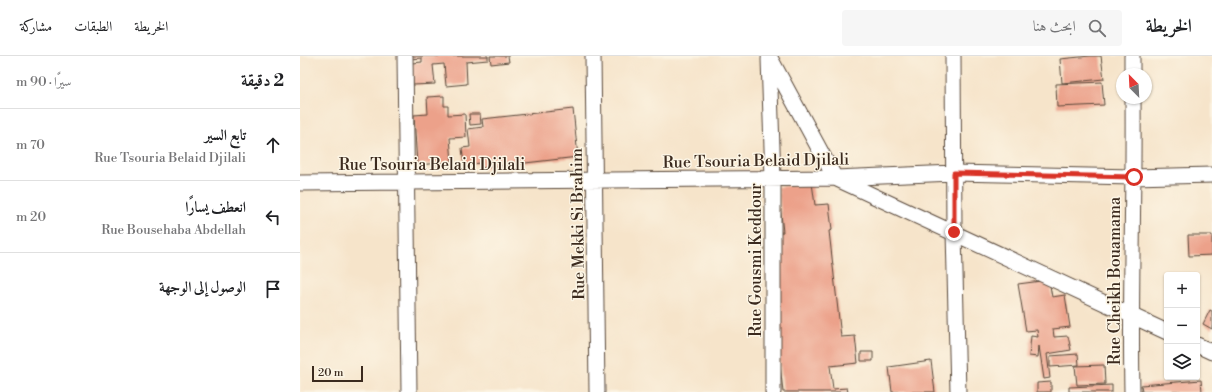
<!DOCTYPE html>
<html lang="ar">
<meta charset="utf-8">
<style>
:root{--surface:#fff;--page:#f6f6f6;--text:#202124;--muted:#757577;--line:#e0e0e0}
body{margin:0;font-family:"Libre Bodoni",Amiri,serif;background:var(--page);color:var(--text);direction:rtl}
.controls{position:absolute;right:12px;bottom:12px;display:grid;overflow:hidden;border-radius:4px;box-shadow:0 1px 3px #0004}
.controls button{width:36px;height:36px;display:grid;place-items:center;padding:0;border:0;border-bottom:1px solid var(--line);background:var(--surface);color:var(--text);font:20px sans-serif}
.compass{position:absolute;left:816px;top:12px;width:36px;height:36px;border-radius:50%;background:var(--surface);box-shadow:0 1px 3px #0004;rotate:336deg}
.scale{position:absolute;left:12px;bottom:10px;width:51px;box-sizing:border-box;padding-left:4px;border:2px solid #3b2a1e;border-top:0;font-size:11px;line-height:14px;white-space:nowrap;color:#3b2a1e;-webkit-text-stroke:3px #fcf5e5;paint-order:stroke}
.stop{position:absolute;width:12px;height:12px;margin:-9px;border:3px solid #d93025;border-radius:50%;background:#fff}
.stop.end{background:#d93025;border-color:#fff;box-shadow:0 1px 4px #0008}
.list{margin:0;padding:0;list-style:none}
h2{display:flex;justify-content:space-between;align-items:center;height:52px;margin:0;padding:0 16px;font-size:17px}
h2 small{font-size:13px;font-weight:400;color:var(--muted)}
.list li{display:grid;grid-template-columns:26px 1fr auto;gap:12px;align-items:center;box-sizing:border-box;height:72px;padding:0 16px;border-top:1px solid var(--line)}
.list b{display:block;font-size:15px;white-space:nowrap}
.list p{margin:0;font-size:13px;white-space:nowrap;color:var(--muted)}
.list em{font-size:13px;font-style:normal;color:var(--muted)}
.icon{flex:none;width:22px;height:22px;fill:none;stroke:currentColor;stroke-width:2;stroke-linecap:round;stroke-linejoin:round}
.map{position:relative;flex:none;width:912px;height:336px;overflow:hidden;direction:ltr}
header{display:flex;align-items:center;gap:24px;box-sizing:border-box;height:56px;padding:0 20px;background:var(--surface);border-bottom:1px solid var(--line)}
header strong{font-size:19px}
nav{display:flex;gap:22px;margin-inline-start:auto;font-size:14px}
.search{width:280px;height:36px;background:var(--page);display:flex;align-items:center;gap:10px;box-sizing:border-box;padding:0 14px;border-radius:4px;color:var(--muted);font-size:15px}
main{display:flex}
aside{flex:1;background:var(--surface)}
.map>svg:first-child{display:block}
.building{fill:#eca18a}
.lines{fill:none;stroke-linecap:round;stroke-linejoin:round}
.minor-casing{stroke:#574638;stroke-width:17}
.minor{stroke:#fff;stroke-width:15}
.route{stroke:#d93025;stroke-width:5}
.labels{text-anchor:middle;stroke-width:3;stroke-linejoin:round;paint-order:stroke}
.street-label{font-size:16px;fill:#3b2a1e;stroke:#fcf5e5}
</style>
<header>
<strong>الخريطة</strong>
<div class="search"><svg class="icon" aria-label="search" viewBox="0 0 24 24"><circle cx="10" cy="10" r="6"/><path d="M15 15l6 6"/></svg>ابحث هنا</div>
<nav><a>الخريطة</a><a>الطبقات</a><a>مشاركة</a></nav>
</header>
<main>
<div class="map">
<svg width="912" height="336" viewBox="0 0 912 336">
<rect width="100%" height="100%" fill="#fcf5e5"/>
<filter id="ink" filterUnits="userSpaceOnUse"><feTurbulence type="fractalNoise" baseFrequency=".025" numOctaves="2"/><feDisplacementMap in="SourceGraphic" scale="8" xChannelSelector="R" yChannelSelector="G"/><feConvolveMatrix kernelMatrix="1 2 1 2 8 2 1 2 1" color-interpolation-filters="sRGB"/></filter>
<filter id="wash" filterUnits="userSpaceOnUse"><feTurbulence type="fractalNoise" baseFrequency=".012" numOctaves="4" result="noise"/><feDisplacementMap in="SourceGraphic" scale="16" xChannelSelector="R" yChannelSelector="G"/><feGaussianBlur stdDeviation="0.9" result="paint"/><feColorMatrix in="noise" values="0 0 0 0 0 0 0 0 0 0 0 0 0 0 0 0 0 1.4 0 .05"/><feComposite in="paint" operator="in"/></filter>
<g filter="url(#wash)">
<rect width="100%" height="100%" fill="#f6e4ca"/>
<g id="blocks">
<path class="building" d="M109,0H188V4L166,6L167,28L146,30L144,8L133,9L135,28L113,29L112,7L122,6V2L109,3Z
M190,0H208L209,6L191,8Z
M790,0H801L804,23L762,27L760,3Z
M802,26L804,49L757,51L756,28Z
M144,40V50H148V59L165,58L166,81L150,82L152,106L117,109L114,59L128,58L127,41Z
M273,53L278,101L181,112V107L164,109L162,92L170,91L168,73L183,71L182,63Z
M169,58H180L181,68L170,69Z
M512,127L515,149L529,148L532,174L529,175L541,281L555,280L558,307L530,310L533,333L547,332L548,336H483L466,178L483,176L478,131Z
M888,179H912V199L889,200Z
M749,224L752,241L765,239L770,271L753,273L754,281L768,280L771,294L747,298L750,322L744,323L739,290L738,301L729,300L731,280L738,281L737,274L726,275L718,228Z
M910,254L912,255V273L903,268Z
M561,296H573V305H561Z
M778,298L779,309L750,311V300Z
M631,305L635,336H592L589,311Z
M804,309L805,328L777,329L775,310Z
M901,324L902,336H842L841,329Z
M751,326V336H737V327Z
M812,329V336H769V331Z"/>
</g>
</g>
<g filter="url(#ink)">
<use href="#blocks" fill-opacity="0" stroke="#574638" stroke-width="1"/>
<g class="lines">
<defs>
<path id="minor" d="M105,0L109,336
M293,0L297,336
M469,0L535,122L867,276
M653,0L654,176L658,336
M832,0V18
M469,3L473,122V336
M0,127L535,122L654,117L833,121L912,119
M897,289L912,296
M832,336C830,238 834,140 833,42"/>
</defs>
<use href="#minor" class="minor-casing"/>
<use href="#minor" class="minor"/>
</g>
</g>
<g class="lines" filter="url(#ink)">
<path class="route" d="M654,176V117L834,121"/>
</g>
<g class="labels">
<g class="street-label">
<text transform="translate(456 104) rotate(-1)" y="6">Rue Tsouria Belaid Djilali</text>
<text x="132" y="114">Rue Tsouria Belaid Djilali</text>
<text transform="translate(277 168) rotate(-91)" y="6">Rue Mekki Si Brahim</text>
<text transform="translate(455 204) rotate(-90)" y="6">Rue Gousmi Keddour</text>
<text transform="translate(814 225) rotate(-90)" y="6">Rue Cheikh Bouamama</text>
</g>
</g>
</svg>
<div class="controls">
<button>+</button>
<button>−</button>
<button><svg class="icon" aria-label="layers" viewBox="0 0 24 24"><path d="M12 4l9 5-9 5-9-5zM3 14l9 5 9-5"/></svg></button>
</div>
<svg class="compass" viewBox="-18 -18 36 36"><path d="M0-13l5 13h-10z" fill="#e53935"/><path d="M0 13l5-13h-10z" fill="#757577"/></svg>
<div class="scale">20 m</div>
<div class="stop" style="left:834px;top:121px"></div>
<div class="stop end" style="left:654px;top:176px"></div>
</div>
<aside>
<h2>2 دقيقة<small>سيرًا · 90 m</small></h2>
<ul class="list">
<li><svg class="icon" aria-label="ahead" viewBox="0 0 24 24"><path d="M12 20V5M6 11l6-6 6 6"/></svg><div><b>تابع السير</b><p>Rue Tsouria Belaid Djilali</p></div><em>70 m</em></li>
<li><svg class="icon" aria-label="left" viewBox="0 0 24 24"><path d="M17 20v-9H6M10 6l-5 5 5 5"/></svg><div><b>انعطف يسارًا</b><p>Rue Bousehaba Abdellah</p></div><em>20 m</em></li>
<li><svg class="icon" aria-label="arrive" viewBox="0 0 24 24"><path d="M6 21V4h12l-3 4 3 4H6"/></svg><div><b>الوصول إلى الوجهة</b></div></li>
</ul>
</aside>
</main>
